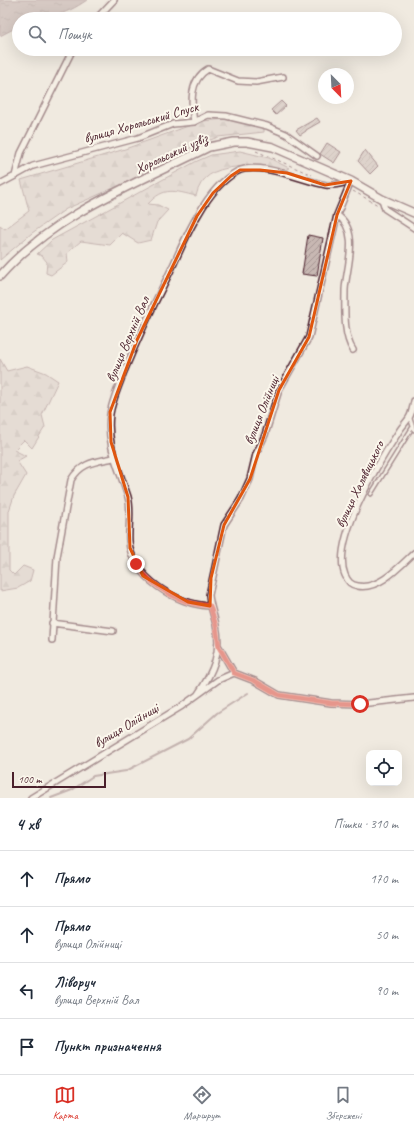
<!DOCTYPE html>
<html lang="uk">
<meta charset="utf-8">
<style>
:root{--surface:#fff;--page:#f6f6f7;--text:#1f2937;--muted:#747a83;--line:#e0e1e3;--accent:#d93025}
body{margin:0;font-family:Caveat,sans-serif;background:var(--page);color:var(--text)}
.controls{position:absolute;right:12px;bottom:12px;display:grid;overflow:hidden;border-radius:8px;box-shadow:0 4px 16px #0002}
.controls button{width:36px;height:36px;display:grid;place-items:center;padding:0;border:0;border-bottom:1px solid var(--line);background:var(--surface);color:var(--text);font:20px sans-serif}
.compass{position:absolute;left:318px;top:68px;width:36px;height:36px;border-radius:50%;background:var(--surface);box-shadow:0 4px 16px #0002;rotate:156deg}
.scale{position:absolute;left:12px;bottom:10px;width:94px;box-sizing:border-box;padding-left:4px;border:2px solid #4a1f2b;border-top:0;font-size:11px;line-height:14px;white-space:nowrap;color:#4a1f2b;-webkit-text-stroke:3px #fbf7ec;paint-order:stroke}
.stop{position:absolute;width:12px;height:12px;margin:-9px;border:3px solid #d93025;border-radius:50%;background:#fff}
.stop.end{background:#d93025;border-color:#fff;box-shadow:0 1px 4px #0008}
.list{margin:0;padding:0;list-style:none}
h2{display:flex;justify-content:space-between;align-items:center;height:52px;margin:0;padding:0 16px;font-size:17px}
h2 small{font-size:13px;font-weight:400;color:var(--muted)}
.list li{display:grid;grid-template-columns:26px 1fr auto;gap:12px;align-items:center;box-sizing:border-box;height:56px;padding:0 16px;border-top:1px solid var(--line)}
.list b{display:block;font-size:15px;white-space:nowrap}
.list p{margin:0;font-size:13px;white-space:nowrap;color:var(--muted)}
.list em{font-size:13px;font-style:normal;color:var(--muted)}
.icon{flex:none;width:22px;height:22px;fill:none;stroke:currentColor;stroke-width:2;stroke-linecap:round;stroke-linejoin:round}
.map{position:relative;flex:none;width:414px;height:798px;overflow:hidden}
.search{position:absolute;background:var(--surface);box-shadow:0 4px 16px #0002;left:12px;right:12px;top:12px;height:44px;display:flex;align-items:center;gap:10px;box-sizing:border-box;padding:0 14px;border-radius:22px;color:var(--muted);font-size:15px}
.sheet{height:276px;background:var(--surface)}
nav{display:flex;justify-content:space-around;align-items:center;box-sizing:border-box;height:56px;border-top:1px solid var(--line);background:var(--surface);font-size:11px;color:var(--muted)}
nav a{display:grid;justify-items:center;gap:2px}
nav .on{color:var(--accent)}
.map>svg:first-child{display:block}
.forest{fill:url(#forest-firs);stroke:#917678}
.water{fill:url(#water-ripples);stroke:#8c6f72}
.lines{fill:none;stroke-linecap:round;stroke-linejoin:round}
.stream{stroke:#8c6f72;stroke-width:2}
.building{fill:url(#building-hatch);stroke:#4a1f2b}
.lane-casing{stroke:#4a1f2b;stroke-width:5.5}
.street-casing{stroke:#4a1f2b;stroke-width:8}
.secondary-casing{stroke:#4a1f2b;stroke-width:10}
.path{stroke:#4a1f2b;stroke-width:1;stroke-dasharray:3 3;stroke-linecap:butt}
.lane{stroke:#fbf7ec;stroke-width:2.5}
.street{stroke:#fbf7ec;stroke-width:5}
.secondary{stroke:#fbf7ec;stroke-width:7}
.route{stroke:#d93025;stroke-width:5}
.marked{fill:none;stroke:#e0560e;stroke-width:3;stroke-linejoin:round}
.labels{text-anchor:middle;stroke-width:4;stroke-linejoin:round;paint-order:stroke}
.street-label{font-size:14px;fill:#4a1f2b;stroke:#fbf7ec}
</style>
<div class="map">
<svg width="414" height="798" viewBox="0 0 414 798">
<defs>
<pattern id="forest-firs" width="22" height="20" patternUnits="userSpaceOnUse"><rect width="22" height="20" fill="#d8ccc6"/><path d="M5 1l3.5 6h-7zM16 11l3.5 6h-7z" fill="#bbafaa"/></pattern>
<pattern id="water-ripples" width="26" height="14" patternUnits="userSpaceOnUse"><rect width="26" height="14" fill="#b8a4a2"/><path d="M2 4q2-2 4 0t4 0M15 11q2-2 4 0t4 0" fill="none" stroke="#988584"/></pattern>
<pattern id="building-hatch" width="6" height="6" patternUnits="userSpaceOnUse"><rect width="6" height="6" fill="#c8b8b3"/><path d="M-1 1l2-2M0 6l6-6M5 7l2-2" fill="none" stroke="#a49592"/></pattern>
</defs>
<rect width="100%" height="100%" fill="#f0eae0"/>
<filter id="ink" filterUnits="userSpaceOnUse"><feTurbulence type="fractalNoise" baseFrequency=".025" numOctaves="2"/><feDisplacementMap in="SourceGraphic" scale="8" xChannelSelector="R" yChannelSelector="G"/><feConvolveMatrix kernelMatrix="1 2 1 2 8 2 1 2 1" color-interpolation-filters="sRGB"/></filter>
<g filter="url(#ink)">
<path class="forest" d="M226,119L248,123L264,129V132L218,137L190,148L125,183L66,209L32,233L0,260V225L5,229L29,211L21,180L125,149L202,121Z
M240,151L269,158L289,168L285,170C257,167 204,157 196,196C175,191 164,186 148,204L158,205L168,210L157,222L151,240L138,243L122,233L110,245L81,241L67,253L68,262L51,275L46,273L47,262L42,256L37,254L52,240L195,162L211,155Z
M0,359L7,371L27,366L46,373L58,381L42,415L45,427L32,448L24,440L14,450L26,456L17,461L26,475L14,496L9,511V570L14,575L23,566L33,570L30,581L18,588L0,591Z"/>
<path class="water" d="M0,0H87C64,16 46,19 19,19V26L0,36Z"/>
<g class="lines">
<path class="stream" d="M51,798L72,790L93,776L126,771L188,739L217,713L248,693"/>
</g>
<path class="building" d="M281,101L286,106L276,115L271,110Z
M317,118L320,122L306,130V131L300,135L296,130Z
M327,143L341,152L334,163L320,154Z
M365,150L378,166L370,174L358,161Z
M308,235L323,238L317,276L302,274Z"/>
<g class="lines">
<defs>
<path id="lane" d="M410,418L414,430
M371,494L412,428"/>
<path id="street" d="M96,19L114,0
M194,122C191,103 189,80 208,69L238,81L256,82L283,77
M15,176L33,166L138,138L173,124L194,122L208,115L226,116L267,126L286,134L317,156
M0,184L15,176L21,153L73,49
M382,199L385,209L414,228
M337,215C361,231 346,268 345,290C345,308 343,335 353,350
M414,401C413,406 412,412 410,416C407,422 401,427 398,433C378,463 331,542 345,575C348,582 351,585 358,586C379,590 400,566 414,553
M210,606C177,605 131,577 129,541C128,527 132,511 128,497C119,468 106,445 110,414C112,401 119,386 123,374C137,340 152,308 168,276C178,256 186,234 198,215C207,199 221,180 238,171C261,161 303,181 326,185C334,186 343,183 351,181
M52,623L113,631
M52,640L57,557L71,480C82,462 95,462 113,458
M219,647L234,673L255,681L279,695L331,703L360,704L414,698
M198,694C213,672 222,652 216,625C214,615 210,606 209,595L224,525L241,499L250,479L256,454L265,435L279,390L309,337L337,215L351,181
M31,798L182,706L218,680L234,673"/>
<path id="secondary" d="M0,276C55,213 136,184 209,147L234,142H247L273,147L351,181L382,199L414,213"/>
</defs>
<use href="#lane" class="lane-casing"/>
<use href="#street" class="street-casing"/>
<use href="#secondary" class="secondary-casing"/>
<path class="path" d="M256,151L312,175
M353,191L378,205"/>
<use href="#lane" class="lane"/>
<use href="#street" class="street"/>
<use href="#secondary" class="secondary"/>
</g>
</g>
<g class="lines" filter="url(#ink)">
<path class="route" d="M136,564C151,587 182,605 210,606L216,626L219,647L234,673L255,681L279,695L331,703L360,704"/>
</g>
<path d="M0 0H414V798H0ZM240,170H260L287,173L325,185L351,181L337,215L309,337L279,390L250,479L224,525L211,578L210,606L188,602L143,576L130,548L128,497L111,442L110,412L137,340L197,216L213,193L231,176Z" fill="#f0eae0" fill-opacity=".55" fill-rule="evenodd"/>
<path class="marked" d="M240,170H260L287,173L325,185L351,181L337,215L309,337L279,390L250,479L224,525L211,578L210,606L188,602L143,576L130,548L128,497L111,442L110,412L137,340L197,216L213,193L231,176Z"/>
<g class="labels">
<g class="street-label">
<text transform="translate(141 122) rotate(-16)" y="5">вулиця Хорольський Спуск</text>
<text transform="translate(171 153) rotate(-25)" y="5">Хорольський узвіз</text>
<text transform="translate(127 339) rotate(-67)" y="5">вулиця Верхній Вал</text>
<text transform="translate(261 410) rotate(-68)" y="5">вулиця Олійниці</text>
<text transform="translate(359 484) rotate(-64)" y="5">вулиця Халявицького</text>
<text transform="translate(126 725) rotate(-31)" y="5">вулиця Олійниці</text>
</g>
</g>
</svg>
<div class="controls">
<button><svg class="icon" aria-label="locate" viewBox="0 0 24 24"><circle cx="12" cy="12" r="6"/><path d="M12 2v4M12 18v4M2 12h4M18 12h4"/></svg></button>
</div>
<svg class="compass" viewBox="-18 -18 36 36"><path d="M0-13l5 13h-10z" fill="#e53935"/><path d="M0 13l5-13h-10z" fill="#747a83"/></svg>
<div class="scale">100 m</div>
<div class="stop" style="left:360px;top:704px"></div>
<div class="stop end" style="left:136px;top:564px"></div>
<div class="search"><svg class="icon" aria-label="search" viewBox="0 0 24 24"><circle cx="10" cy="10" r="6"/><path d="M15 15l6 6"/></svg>Пошук</div>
</div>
<section class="sheet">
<h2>4 хв<small>Пішки · 310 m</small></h2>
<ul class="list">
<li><svg class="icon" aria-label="ahead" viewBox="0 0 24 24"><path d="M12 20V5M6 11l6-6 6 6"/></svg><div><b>Прямо</b></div><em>170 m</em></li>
<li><svg class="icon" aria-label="ahead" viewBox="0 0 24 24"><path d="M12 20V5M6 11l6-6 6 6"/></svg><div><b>Прямо</b><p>вулиця Олійниці</p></div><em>50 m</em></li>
<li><svg class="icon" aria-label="left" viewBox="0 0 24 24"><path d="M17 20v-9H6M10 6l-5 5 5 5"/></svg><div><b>Ліворуч</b><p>вулиця Верхній Вал</p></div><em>90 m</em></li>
<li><svg class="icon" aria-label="arrive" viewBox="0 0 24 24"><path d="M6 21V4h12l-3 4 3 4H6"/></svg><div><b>Пункт призначення</b></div></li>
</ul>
</section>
<nav>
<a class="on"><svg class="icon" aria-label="map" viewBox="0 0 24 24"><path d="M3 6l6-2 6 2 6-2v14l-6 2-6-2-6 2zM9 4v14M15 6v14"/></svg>Карта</a>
<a><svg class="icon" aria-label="directions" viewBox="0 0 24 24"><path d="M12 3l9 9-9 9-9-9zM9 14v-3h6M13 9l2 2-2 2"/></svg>Маршрут</a>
<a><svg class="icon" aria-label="saved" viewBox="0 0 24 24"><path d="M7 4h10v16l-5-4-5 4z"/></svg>Збережені</a>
</nav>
